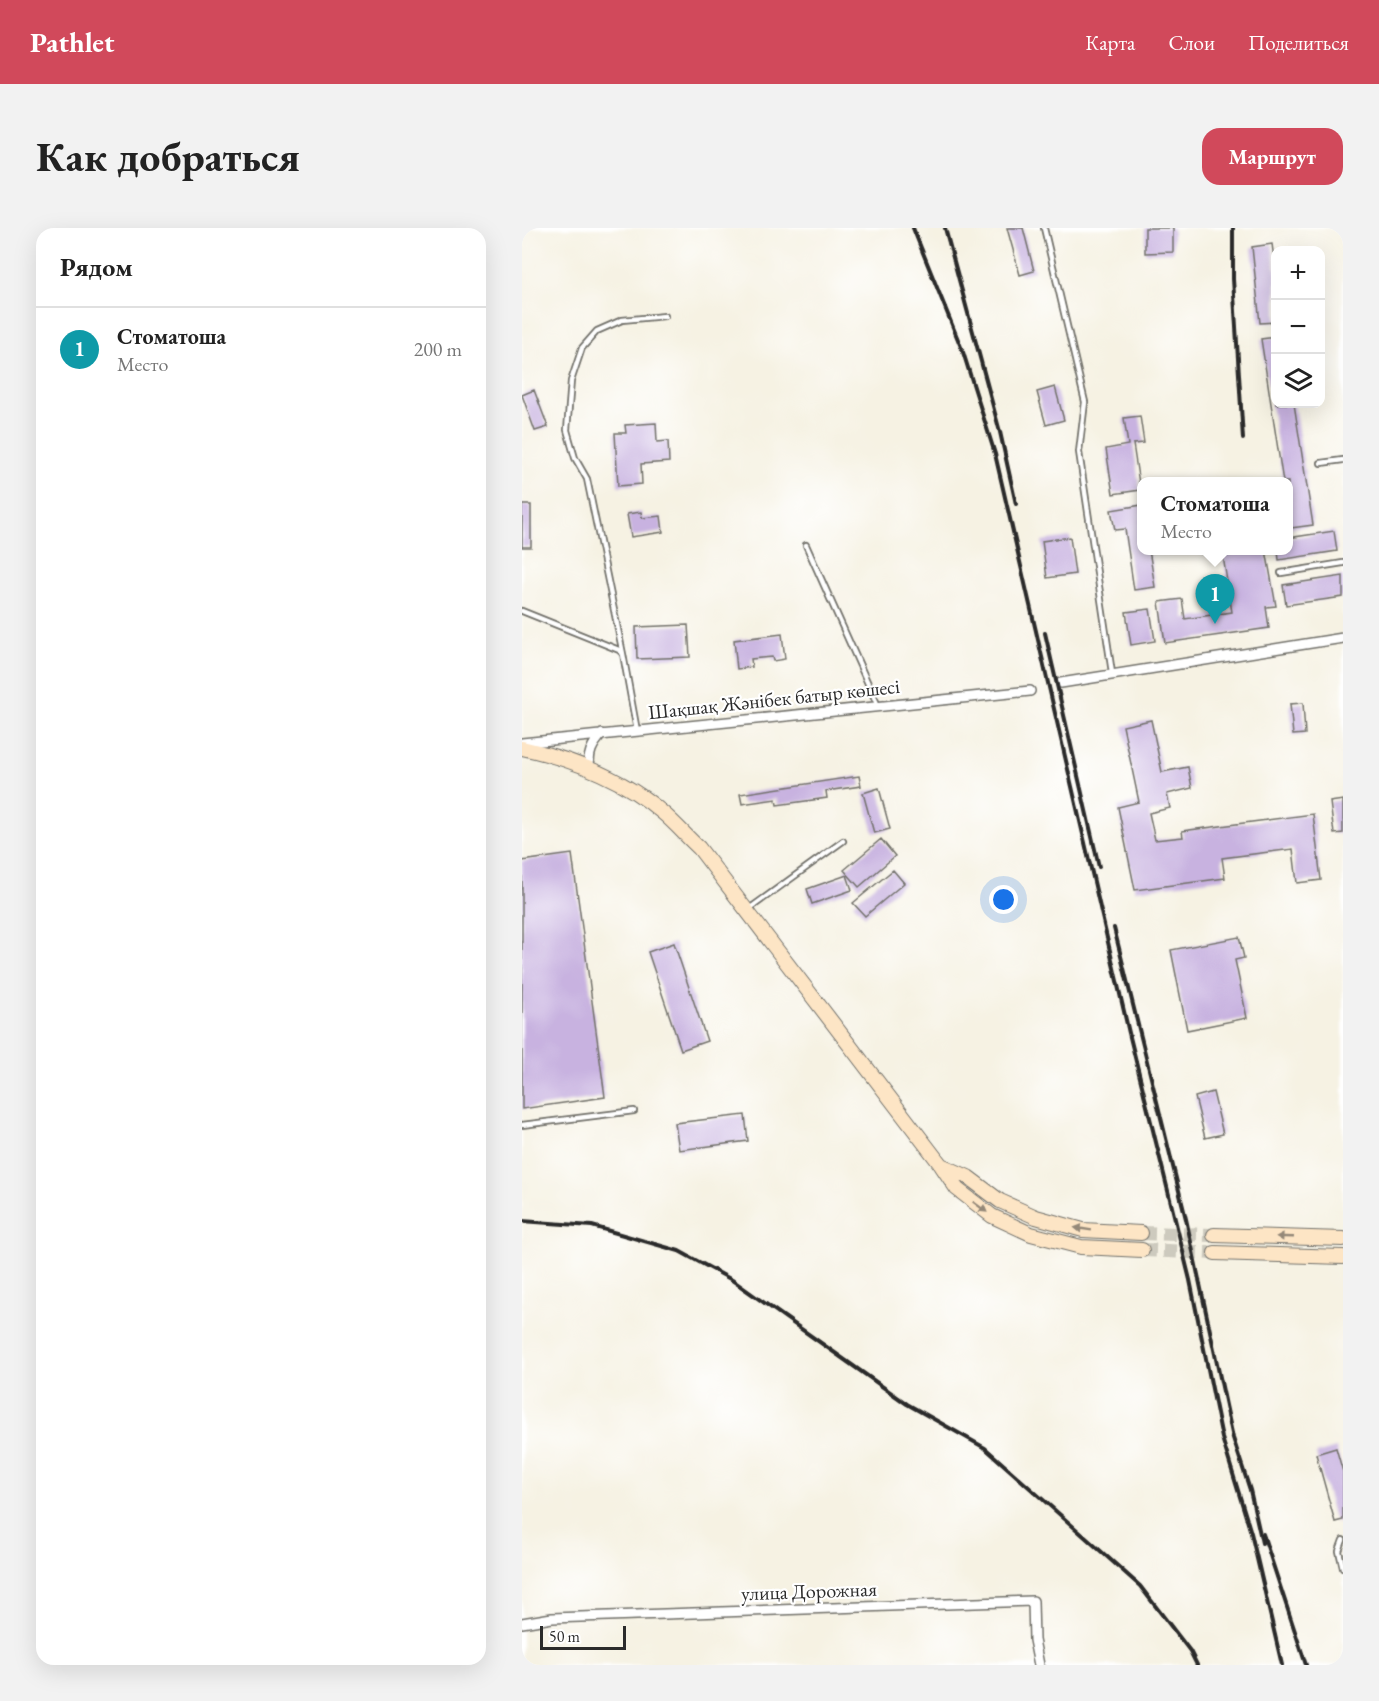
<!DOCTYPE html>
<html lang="ru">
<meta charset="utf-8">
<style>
:root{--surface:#fff;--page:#f2f2f2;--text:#222;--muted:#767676;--line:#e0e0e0;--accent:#d1495b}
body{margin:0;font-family:"EB Garamond",serif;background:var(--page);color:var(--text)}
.controls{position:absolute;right:18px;top:18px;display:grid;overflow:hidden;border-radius:12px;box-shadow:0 6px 24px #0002}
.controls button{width:54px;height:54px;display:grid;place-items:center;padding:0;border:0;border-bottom:2px solid var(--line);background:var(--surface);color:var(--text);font:30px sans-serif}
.scale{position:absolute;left:18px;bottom:15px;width:86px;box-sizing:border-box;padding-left:6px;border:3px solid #2b2b2b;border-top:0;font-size:16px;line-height:21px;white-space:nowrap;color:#2b2b2b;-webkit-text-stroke:4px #fff;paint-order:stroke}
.you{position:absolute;left:482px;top:672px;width:21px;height:21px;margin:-15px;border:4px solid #fff;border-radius:50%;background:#1a73e8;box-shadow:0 0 0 9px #1a73e833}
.badge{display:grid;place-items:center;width:39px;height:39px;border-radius:50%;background:var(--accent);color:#fff;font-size:20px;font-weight:700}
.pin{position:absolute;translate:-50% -50px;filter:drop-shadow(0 2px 3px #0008)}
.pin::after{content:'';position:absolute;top:32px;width:21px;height:18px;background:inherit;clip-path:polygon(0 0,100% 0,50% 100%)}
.popup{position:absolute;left:615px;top:249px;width:156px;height:78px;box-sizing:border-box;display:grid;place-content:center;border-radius:12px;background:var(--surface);filter:drop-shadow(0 2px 4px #0005);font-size:20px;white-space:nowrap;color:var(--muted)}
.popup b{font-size:22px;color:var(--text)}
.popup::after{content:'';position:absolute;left:50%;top:100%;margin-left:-12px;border:12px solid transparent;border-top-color:var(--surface)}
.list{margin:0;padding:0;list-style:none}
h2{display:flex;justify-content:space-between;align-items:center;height:78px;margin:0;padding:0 24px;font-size:26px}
h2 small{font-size:20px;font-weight:400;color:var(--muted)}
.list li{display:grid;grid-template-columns:39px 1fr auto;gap:18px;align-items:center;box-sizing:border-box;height:84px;padding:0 24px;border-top:2px solid var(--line)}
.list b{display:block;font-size:22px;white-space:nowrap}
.list p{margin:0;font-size:20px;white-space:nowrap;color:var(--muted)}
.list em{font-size:20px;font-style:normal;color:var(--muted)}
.icon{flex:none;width:33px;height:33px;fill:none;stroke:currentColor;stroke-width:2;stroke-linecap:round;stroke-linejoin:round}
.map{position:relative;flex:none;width:821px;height:1437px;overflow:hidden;border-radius:18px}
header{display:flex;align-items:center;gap:36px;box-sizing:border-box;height:84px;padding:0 30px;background:var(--accent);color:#fff}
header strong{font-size:28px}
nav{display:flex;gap:33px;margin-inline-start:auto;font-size:21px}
.intro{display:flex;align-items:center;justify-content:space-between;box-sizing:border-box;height:144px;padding:0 36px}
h1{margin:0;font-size:42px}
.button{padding:15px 27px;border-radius:18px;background:var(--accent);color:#fff;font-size:21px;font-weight:700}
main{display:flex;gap:36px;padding:0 36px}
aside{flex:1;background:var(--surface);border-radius:18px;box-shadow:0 6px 24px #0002}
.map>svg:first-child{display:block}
.building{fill:#c8b2e0}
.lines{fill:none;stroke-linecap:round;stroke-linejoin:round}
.secondary-tunnel{stroke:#cdcabe;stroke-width:14;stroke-dasharray:14 7;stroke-linecap:butt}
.service-casing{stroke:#72716b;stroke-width:8}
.minor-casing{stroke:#72716b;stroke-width:12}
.secondary-casing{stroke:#72716b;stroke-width:16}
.service{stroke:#fff;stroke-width:4.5}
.minor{stroke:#fff;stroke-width:9}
.secondary{stroke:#fde5c5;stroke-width:14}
.rail{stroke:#2b2b2b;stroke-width:4}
.oneway{fill:#948878}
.labels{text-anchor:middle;stroke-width:4.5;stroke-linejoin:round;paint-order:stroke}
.street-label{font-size:20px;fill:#2b2b2b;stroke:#fff}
</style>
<header>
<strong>Pathlet</strong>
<nav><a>Карта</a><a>Слои</a><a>Поделиться</a></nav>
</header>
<div class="intro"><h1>Как добраться</h1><a class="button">Маршрут</a></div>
<main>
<aside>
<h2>Рядом<small></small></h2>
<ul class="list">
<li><span class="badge" style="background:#0f9aa8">1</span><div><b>Стоматоша</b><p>Место</p></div><em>200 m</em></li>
</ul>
</aside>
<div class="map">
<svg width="821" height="1437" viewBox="0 0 821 1437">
<rect width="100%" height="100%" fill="#fff"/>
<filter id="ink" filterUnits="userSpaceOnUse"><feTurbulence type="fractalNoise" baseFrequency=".0167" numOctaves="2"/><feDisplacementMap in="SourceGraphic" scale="12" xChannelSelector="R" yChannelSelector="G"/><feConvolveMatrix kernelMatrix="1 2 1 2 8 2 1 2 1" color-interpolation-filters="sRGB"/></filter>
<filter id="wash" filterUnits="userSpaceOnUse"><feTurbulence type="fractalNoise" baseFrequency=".008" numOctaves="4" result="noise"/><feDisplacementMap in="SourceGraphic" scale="24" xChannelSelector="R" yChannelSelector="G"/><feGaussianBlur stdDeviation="1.35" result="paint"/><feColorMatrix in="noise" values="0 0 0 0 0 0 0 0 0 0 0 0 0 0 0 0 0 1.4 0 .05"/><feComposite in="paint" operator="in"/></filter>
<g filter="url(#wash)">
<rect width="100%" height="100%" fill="#f6f2e3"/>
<g id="blocks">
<path class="building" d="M485,0H501L512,43L498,47Z
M623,0H651V24L623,25Z
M750,16L754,46V94L738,95L730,19Z
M754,109V176H772L791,297L769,300L766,286V254H761L739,111Z
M533,159L542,192L524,197L515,164Z
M12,162L26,199L13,203L0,167Z
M618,188L622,215L611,216L618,262L591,266L584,221L606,217L602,190Z
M134,195L135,214L146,213L147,234L119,236L120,256L96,258L93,205H104L103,197Z
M0,277H9V319H0Z
M620,277V322H627L633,359L612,362L603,301L593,302L589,282Z
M119,284L120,290L139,288L141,304L109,309L105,286Z
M812,303L815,323L757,332L756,322H766V310Z
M548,309L553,346L525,350L520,313Z
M700,322H744L754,378L744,379L747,400L643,415L637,374L660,371L663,391L710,384Z
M821,348V369L764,377L761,357Z
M628,381L633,413L609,417L604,384Z
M166,397L168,429L115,431L114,399Z
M260,406L263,431L251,433L250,429L229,431L230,439L215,441L212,412Z
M781,475L783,506L771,507L768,476Z
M629,492L640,544L666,539L670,560L645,566L648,580L627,585L633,612L661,609L660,603L791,586L799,652L775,655L771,621L700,630L703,650L613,662L596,579L617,574L601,498Z
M337,548L339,558L304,563L305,570L255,577L254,571L220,576L218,566Z
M357,560L368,601L352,605L341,565Z
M821,572V605L812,606L808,574Z
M359,611L373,628L337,659L322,642Z
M50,626L83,869L0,881V633Z
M371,642L382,655L343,688L331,675Z
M325,647L330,662L290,676L285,661Z
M717,709L722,730L713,732L725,790L665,802L649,722Z
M152,715L185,813L159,822L126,724Z
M691,864L701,906L683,910L673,869Z
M223,887L226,913L157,922L153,895Z
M814,1220L821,1244V1292L813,1294L794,1226Z"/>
</g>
</g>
<g filter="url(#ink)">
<use href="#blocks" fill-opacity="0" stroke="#72716b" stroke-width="1.5"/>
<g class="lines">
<path class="secondary-tunnel" d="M619,1005L692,1007
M620,1022L693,1025"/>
<defs>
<path id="service" d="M522,0L563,174L557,224L590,445
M799,235L821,232
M284,317L356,478
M759,345L821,335
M0,383L97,422L101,426L115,503
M101,426L65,251L53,230L45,202L49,153L60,120L75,103L100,92L143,88
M227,681L321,613
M0,897L112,883
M821,1312L817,1323L821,1340"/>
<path id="minor" d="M539,455L821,410
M0,515L508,463
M68,541C65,526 70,517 80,506
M0,1395L30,1390L511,1373L512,1412L517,1437"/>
<path id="secondary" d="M0,520C50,531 102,551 141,585C154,596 165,609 177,620L419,937L435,961L470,988L509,1006L559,1019L620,1022
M419,937L446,949L478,973L514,989L561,1002L619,1005
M692,1007L821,1011
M693,1025L821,1029"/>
</defs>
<use href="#service" class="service-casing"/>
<use href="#minor" class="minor-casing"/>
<use href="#secondary" class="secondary-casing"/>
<use href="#service" class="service"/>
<use href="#minor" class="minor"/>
<use href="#secondary" class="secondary"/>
<path class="rail" d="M391,0L441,124L473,226L607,805L668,1052L700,1210L729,1305L760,1437
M423,0L478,204L494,276
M711,0V51L721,211
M523,405L577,639
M592,700L664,991L711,1210L728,1262L740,1315
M0,993L70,998L157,1023L210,1052L385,1176L463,1220L618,1358L668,1423L675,1437
M741,1306L784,1437"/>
</g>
<defs><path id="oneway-solid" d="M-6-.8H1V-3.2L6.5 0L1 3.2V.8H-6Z" transform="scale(1.5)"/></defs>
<g class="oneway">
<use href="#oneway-solid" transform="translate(458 979) rotate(37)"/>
<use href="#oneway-solid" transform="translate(561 1001) rotate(-171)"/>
<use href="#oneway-solid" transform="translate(763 1009) rotate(-178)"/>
</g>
</g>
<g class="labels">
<g class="street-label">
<text transform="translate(252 471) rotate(-6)" y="7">Шақшақ Жәнібек батыр көшесі</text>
<text transform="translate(287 1363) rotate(-2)" y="7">улица Дорожная</text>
</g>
</g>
</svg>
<div class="controls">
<button>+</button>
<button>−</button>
<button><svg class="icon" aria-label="layers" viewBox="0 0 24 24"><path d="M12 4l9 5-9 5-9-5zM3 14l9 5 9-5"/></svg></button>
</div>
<div class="scale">50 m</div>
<div class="you"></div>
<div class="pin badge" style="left:693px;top:396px;background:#0f9aa8">1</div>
<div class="popup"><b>Стоматоша</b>Место</div>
</div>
</main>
